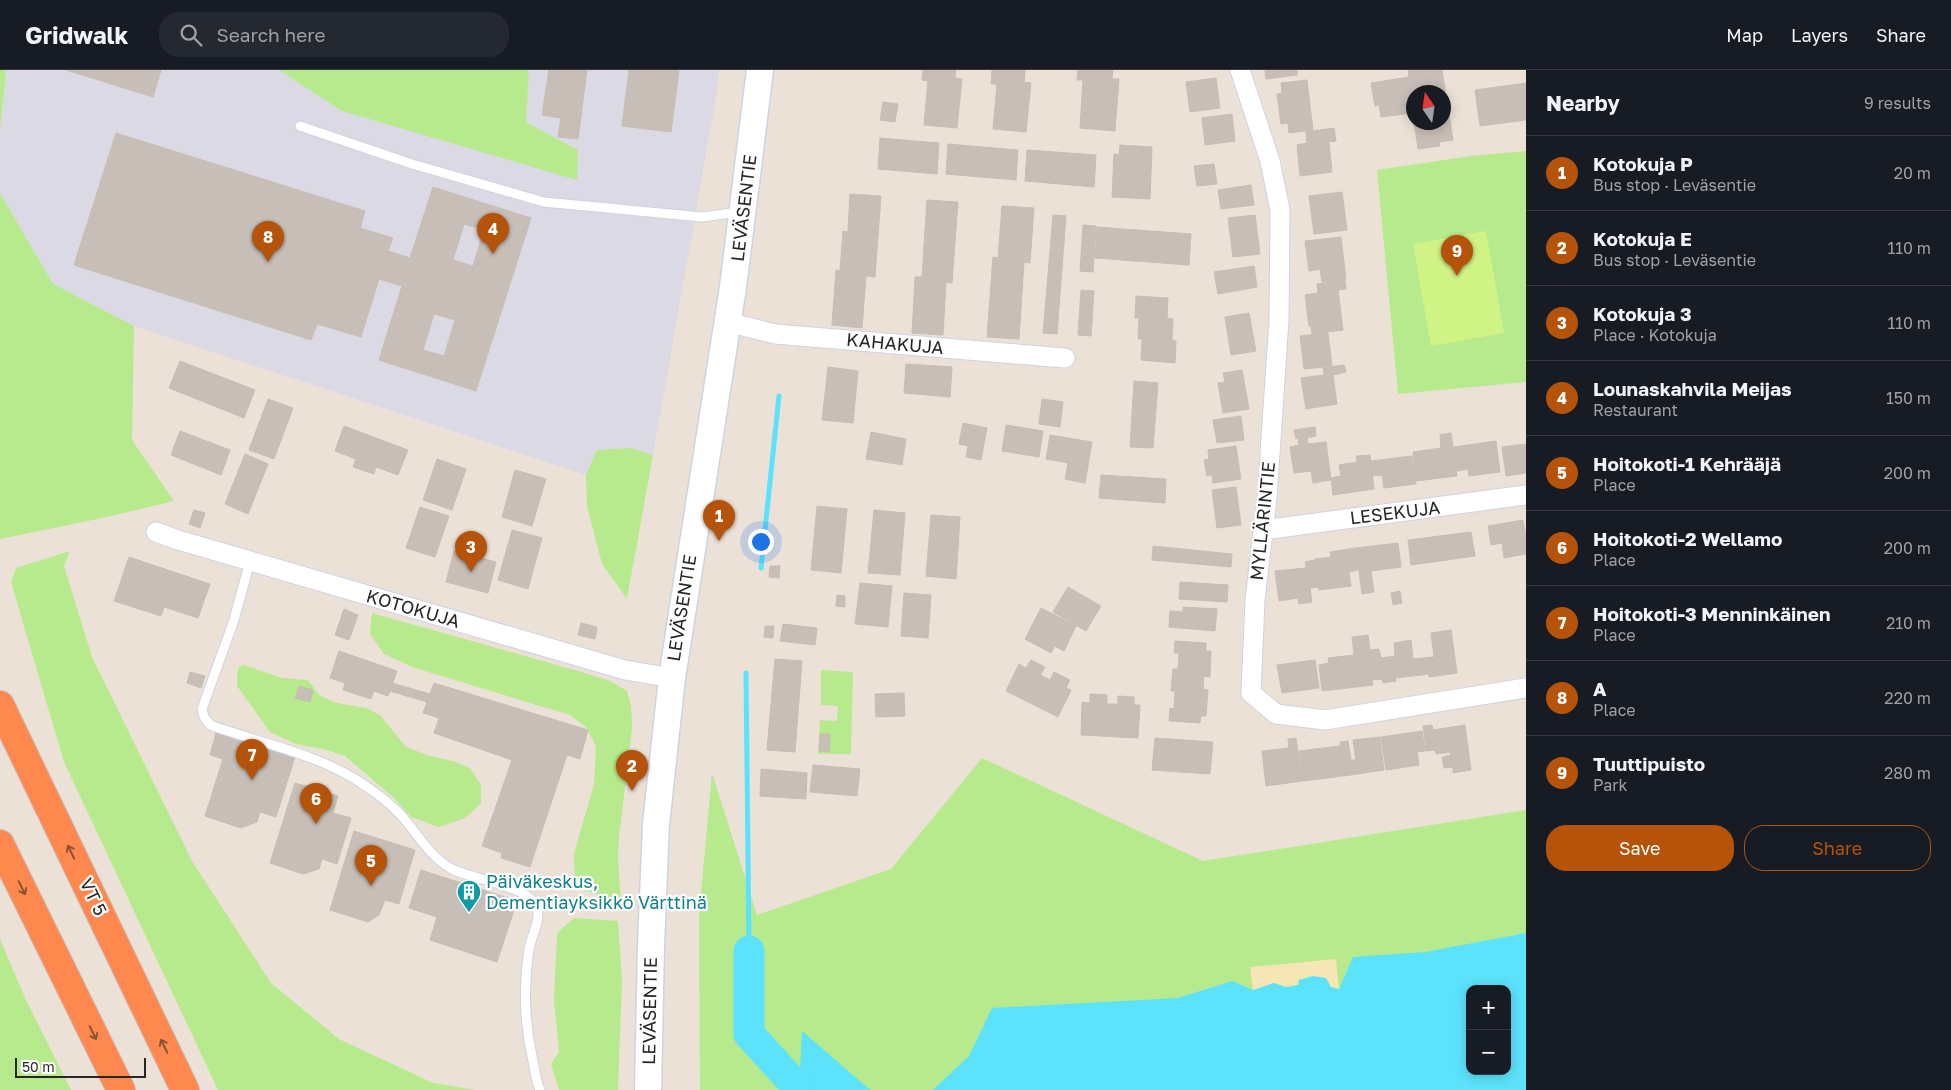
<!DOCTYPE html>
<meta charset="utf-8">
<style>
:root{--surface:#171b24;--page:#242831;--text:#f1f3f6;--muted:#9ea1a6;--line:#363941;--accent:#b45309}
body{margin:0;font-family:"Golos Text",sans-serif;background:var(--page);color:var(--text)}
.controls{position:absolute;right:15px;bottom:15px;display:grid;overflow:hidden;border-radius:10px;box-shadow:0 2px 12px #0003}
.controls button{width:45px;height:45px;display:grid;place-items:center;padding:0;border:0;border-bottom:1px solid var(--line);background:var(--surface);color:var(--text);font:25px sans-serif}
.compass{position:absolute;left:1406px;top:15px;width:45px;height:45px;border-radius:50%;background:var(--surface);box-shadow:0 2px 12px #0003;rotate:347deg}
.scale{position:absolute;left:15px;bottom:12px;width:131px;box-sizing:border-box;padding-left:5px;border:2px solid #272727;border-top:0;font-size:14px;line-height:18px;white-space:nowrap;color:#272727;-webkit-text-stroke:4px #fff;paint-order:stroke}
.you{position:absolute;left:760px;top:471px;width:18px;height:18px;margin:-12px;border:4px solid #fff;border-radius:50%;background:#1a73e8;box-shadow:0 0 0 8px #1a73e833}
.badge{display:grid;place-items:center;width:32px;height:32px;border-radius:50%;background:var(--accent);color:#fff;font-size:16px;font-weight:700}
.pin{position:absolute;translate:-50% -41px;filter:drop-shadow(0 1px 2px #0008)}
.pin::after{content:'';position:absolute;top:26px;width:18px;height:15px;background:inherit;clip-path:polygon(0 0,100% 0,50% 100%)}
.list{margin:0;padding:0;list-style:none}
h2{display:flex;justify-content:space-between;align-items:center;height:65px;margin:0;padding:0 20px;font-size:21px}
h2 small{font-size:16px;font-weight:400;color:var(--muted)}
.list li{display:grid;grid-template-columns:32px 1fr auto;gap:15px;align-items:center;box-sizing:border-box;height:75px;padding:0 20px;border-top:1px solid var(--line)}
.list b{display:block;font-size:19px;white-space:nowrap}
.list p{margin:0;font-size:16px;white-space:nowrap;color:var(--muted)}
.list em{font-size:16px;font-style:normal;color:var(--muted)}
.actions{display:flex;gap:10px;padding:15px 20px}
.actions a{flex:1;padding:11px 0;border:1px solid var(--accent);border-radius:20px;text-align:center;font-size:18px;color:var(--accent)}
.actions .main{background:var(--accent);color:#fff}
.icon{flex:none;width:28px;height:28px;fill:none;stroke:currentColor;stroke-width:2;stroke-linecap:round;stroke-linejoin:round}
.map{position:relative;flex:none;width:1526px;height:1020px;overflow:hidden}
header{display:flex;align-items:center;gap:30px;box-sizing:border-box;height:70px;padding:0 25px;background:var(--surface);border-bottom:1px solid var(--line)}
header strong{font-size:24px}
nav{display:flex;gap:28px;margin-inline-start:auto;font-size:18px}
.search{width:350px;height:45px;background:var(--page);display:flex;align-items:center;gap:12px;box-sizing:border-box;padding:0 18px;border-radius:20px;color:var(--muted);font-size:19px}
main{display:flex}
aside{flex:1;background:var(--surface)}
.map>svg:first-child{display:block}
.industrial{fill:#dbd9e3}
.green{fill:#b6ea8c}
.sand{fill:#f6e5b5}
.pitch{fill:#d0f386}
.water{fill:#5ce2fb;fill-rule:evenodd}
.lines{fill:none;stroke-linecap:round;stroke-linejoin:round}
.stream{stroke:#5ce2fb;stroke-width:5}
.river{stroke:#5ce2fb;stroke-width:31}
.building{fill:#c7beb7;stroke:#c7bdb1;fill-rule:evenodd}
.service-casing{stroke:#ccd3e3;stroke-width:11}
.minor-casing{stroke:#ccd3e3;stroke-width:21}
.secondary-casing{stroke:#ccd3e3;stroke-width:29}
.motorway-casing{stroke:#c3c3c3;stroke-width:30}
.service{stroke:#fff;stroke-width:9}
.minor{stroke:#fff;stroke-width:19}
.secondary{stroke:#fff;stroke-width:26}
.motorway{stroke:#ff884f;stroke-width:28}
.oneway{stroke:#885339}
.labels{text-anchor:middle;stroke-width:4.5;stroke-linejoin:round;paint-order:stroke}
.street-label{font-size:18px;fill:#272727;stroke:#fff}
.culture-label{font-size:18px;fill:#0d838f;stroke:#fff;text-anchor:start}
</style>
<header>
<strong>Gridwalk</strong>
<div class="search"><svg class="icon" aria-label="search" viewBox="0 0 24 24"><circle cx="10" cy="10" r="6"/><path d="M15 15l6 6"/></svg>Search here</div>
<nav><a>Map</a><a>Layers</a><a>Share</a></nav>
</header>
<main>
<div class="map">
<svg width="1526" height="1020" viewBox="0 0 1526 1020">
<rect width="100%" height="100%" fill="#ece1d7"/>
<path class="industrial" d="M6,0H279L342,41L578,80L526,52L529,0H719L716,27L653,385L630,378L597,380L586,405L134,256L53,214L0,123V60Z"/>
<path class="green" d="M0,0H6L0,60Z
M279,0H529L526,52L578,80L577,110L342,41Z
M1526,81V312L1398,324L1377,100L1471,86Z
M0,123L53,214L134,256L132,370L174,431L107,447L0,469Z
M630,378L653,385L627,529L602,494L587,436L586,405L597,380Z
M70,481L64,496L92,587L192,791L271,913L339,969L433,1013L475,1020H218L64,692L11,512L16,498Z
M372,543L578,601L610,611L627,621L631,637L632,658L619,767L618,788L621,832L575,817L574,783L594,715L596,677L587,658L570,645L415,598L384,584L370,564Z
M244,595L282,608L308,610L320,626L337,633L366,638L380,645L406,677L427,685L456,692L470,698L481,715V733L465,748L439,757L411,747L394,728L345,686L323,679L296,674L270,662L237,616V605L239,597Z
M821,600L853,602L851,684H818L820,650L837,651L838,636L821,635Z
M982,688L1203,791L1526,740V909L1470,919L1054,1020H700L699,846L712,703L757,845L891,799Z
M574,848L618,851L622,910L618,1020H559L551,994L559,982L554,931L557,863Z
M0,869L26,930L71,1020H0Z"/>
<path class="sand" d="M1336,889L1339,919L1299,909L1298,915L1286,917L1274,913L1253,921L1250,897Z"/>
<path class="pitch" d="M1486,161L1504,263L1431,276L1413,174Z"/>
<path class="water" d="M1526,863V1020H933L969,986L992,938L1178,928L1232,911L1253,920L1274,913L1286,917L1298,915L1299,910L1313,906L1326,908L1331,917L1339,919L1353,887L1425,882ZM1470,919H1507V1001H1470Z
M802,961L869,1019L872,1020H799Z"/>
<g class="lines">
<path class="stream" d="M761,498L779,326
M746,603L749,881"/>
<path class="river" d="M749,881V964L799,1019"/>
</g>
<path class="building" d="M66,0H161L153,27Z
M549,0H587L578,69L558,67L561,48L542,45Z
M629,0H679L671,62L622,56Z
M923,0H956L955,8L962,9L957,58L924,55L928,11L922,10Z
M992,0H1025L1024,12L1031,13L1026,62L993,59L997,14H991Z
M1078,0H1113L1112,9H1119L1115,61L1080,58L1083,10H1077Z
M1265,0H1297V5L1266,9Z
M1408,0H1442L1453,70L1439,72L1440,76L1418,79L1414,52H1444V22H1414V50L1412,43L1381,47L1379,35L1375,36L1371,13L1409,7Z
M1216,8L1220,38L1190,42L1186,12Z
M1307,10L1313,60L1289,63L1288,53L1281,54L1277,24L1282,23L1281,13Z
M1526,13V50L1480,56L1475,20Z
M883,32L898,34L895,52L880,50Z
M1232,44L1235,71L1205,75L1202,48Z
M1334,58L1336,71L1329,72L1332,102L1300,106L1297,75L1307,73L1306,62Z
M116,63L365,141L360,158L393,168L388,181L410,188L433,117L531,148L476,321L379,290L402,216L379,209L361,267L317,254L311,270L74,195ZM464,154L484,160L473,196L453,190ZM434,244L455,250L444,286L423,280Z
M880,68L939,73L937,104L878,99Z
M948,74L1018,80L1016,110L946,104Z
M1120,75L1152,77L1150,129L1112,127L1114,84L1119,85Z
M1027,80L1096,85L1094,117L1025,111Z
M1214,94L1217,114L1197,116L1194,96Z
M1251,115L1254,135L1221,139L1218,120Z
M1342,122L1347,160L1314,164L1309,126Z
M850,124L881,126L875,207L866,206L862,258L832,255L836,200L840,201L843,161L848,162Z
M927,130L958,132L952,213L946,212L943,265L912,263L915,207H922Z
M1002,136L1034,138L1030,193L1024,192L1019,269L987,267L993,187L998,188Z
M1053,145L1066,146L1057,264L1043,263Z
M1255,145L1260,184L1233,187L1228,148Z
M1083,155L1096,156L1093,202L1080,201Z
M1097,157L1191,164L1189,195L1095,188Z
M1341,167L1346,209L1322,212L1320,199L1309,201L1305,171Z
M1254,196L1257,217L1218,224L1214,202Z
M1345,210L1346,219L1338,220L1343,260L1312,264L1311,256H1309L1305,225L1318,223L1317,214Z
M1081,220L1094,221L1091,266L1078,265Z
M1136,226L1168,228L1167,248L1173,249L1172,270L1176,271L1175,293L1141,290L1142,269H1138L1139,248H1135Z
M1249,243L1256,281L1231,285L1225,247Z
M1328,263L1332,296L1304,299L1300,266Z
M180,291L255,320L244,348L169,318Z
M906,294L952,297L950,327L904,323Z
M1344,295L1346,302L1333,305L1337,334L1306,339L1301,308L1324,305L1323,298Z
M828,297L858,301L853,353L822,350Z
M1242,300L1249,339L1223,343L1218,313L1225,312L1223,303Z
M1134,311L1158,313L1153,378L1130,377Z
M268,329L293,338L274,389L249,380Z
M1042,329L1063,332L1060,357L1039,354Z
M1241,346L1244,370L1217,373L1213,350Z
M963,353L987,358L981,390L966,387L968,376L959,374Z
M1006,355L1043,361L1039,387L1002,381Z
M344,356L408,380L398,405L376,397L374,404L353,397L356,389L335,381Z
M1315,357L1316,366L1307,368L1308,374L1326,372L1331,410L1313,413L1311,401L1294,403L1290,377L1299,375L1298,368L1296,369L1294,360Z
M180,361L230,380L221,405L171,385Z
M871,362L906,369L902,395L866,389Z
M1451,363L1457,406L1416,411L1413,382L1441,378L1440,365Z
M1050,365L1092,372L1085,413L1065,409L1068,393L1046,389Z
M1496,371L1500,402L1469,406L1468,399L1457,401L1454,377Z
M1526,374V403L1506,406L1502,377Z
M1236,376L1241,409L1213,413L1212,405L1207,406L1204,390L1209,389L1208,380Z
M245,384L268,394L248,444L225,434Z
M1370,385L1374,419L1333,425L1331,408L1341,406L1339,395L1357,392L1356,386Z
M1412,386L1416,414L1384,418L1382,405L1373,406L1371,391Z
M437,389L466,399L452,440L423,430Z
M515,400L546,409L532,456L502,447Z
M1101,405L1166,409L1165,433L1099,428Z
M1236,417L1241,455L1217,458L1212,420Z
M817,436L847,439L841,503L811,500Z
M420,437L449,446L435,487L406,478Z
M194,440L205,443L200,458L189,454Z
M874,440L905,443L900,505L868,503Z
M931,445L960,447L956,509L926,506Z
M1523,450L1526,466V484L1504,488L1502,473L1491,475L1488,456Z
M512,460L542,468L528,519L498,510Z
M1471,462L1475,486L1411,495L1408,470Z
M1398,473L1401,497L1371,501L1374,522L1362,524L1356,478Z
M1153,476L1232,484L1231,497L1152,490Z
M1355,478L1358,500L1349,502L1351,516L1319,520L1315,489L1331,487L1330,482Z
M454,481L496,492L488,523L446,512Z
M129,487L210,514L198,548L164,537L161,546L114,531Z
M1314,490L1318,517L1310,518L1312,532L1299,534L1298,528L1279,531L1275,501L1306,498L1305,492Z
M770,496H780L779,508L769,507Z
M1180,512L1228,515L1227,532L1179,529Z
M860,513L892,516L888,557L855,554Z
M1068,517L1101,536L1086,561L1053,542Z
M1400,521L1402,533L1393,535L1391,523Z
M904,523L931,525L928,568L901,566Z
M837,525L845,526V537L836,536Z
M1183,537L1217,539L1215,561L1169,557L1170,541L1183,542Z
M1041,538L1076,556L1064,581L1055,576L1051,583L1025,569Z
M344,539L358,545L349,570L335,565Z
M581,553L597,557L595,569L578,565Z
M783,554L817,558L815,575L780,571Z
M765,556H774L773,568L764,567Z
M1451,560L1457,603L1429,607V604L1395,608L1396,611L1383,613L1382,609L1372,610L1373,615L1322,621L1319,595L1329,593L1328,588L1354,585L1352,567L1368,565L1370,580L1379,579L1381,588L1395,586L1394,573L1411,570L1413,589L1434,587L1431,563Z
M1175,571L1206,573V581H1211L1210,607L1204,606L1203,619L1208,620L1206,646H1201L1200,653L1169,651L1170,638L1174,639L1175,621H1171L1173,599H1178L1179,583H1174Z
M339,581L397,601L388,626L374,621L371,629L343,620L345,613L330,608Z
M775,589L802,591L795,682L767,680Z
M1031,590L1045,597L1040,605L1050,610L1054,602L1070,610L1066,618L1071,620L1058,647L1006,621L1019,594L1026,598Z
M1315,590L1319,618L1282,623L1277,595Z
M190,602L205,606L201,618L187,613Z
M392,613L430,624L427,632L390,621Z
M434,613L588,660L580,689L567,685L530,797L501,788L502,783L482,776L512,690L434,663L439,648L423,643Z
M299,616L313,620L310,632L295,628Z
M904,623L905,646L876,647L875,624Z
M1090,624L1107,625V634H1118V626L1134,627V635H1140L1138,668L1081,665L1082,632L1090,633Z
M1432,655L1433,660L1465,655L1471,700L1453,703V697L1444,698L1442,687L1451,685L1450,682L1436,684L1435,680L1426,681L1423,656Z
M1422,661L1425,681L1417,682L1419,695L1386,700L1381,667Z
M216,663L295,687L276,747L260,742L257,752L241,758L205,746L223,689L210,685Z
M820,664H830L829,682L819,681Z
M1380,667L1384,700L1344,706L1340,672L1348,671L1351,690H1356L1353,670Z
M1155,668L1213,672L1210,704L1152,700Z
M1296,668L1302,711L1266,716L1262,681L1289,678L1288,669Z
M1340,676L1343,706L1303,711L1299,681Z
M813,695L860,699L857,726L810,722Z
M761,699L807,703L806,729L760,726Z
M295,713L338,726L333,743L351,748L337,794L322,789L319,799L303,804L270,793Z
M354,761L415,780L399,834L385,830L379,845L368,852L330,840Z
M421,800L517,831L497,892L430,870L437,847L409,838Z"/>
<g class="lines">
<defs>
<path id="service" d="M300,56L412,94L544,132L702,147L739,142
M250,491L234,550L202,639L204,647L210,655C262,674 321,684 367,717C378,724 390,734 399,743C417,762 427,784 450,798C471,810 528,814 537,838C541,850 531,867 529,879C523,918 524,952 533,991C535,1001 536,1011 540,1020"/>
<path id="minor" d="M1240,0L1270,91L1280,140L1279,250L1267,428L1255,530L1251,623L1276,644L1325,650L1526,618
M727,252L775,264L1065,288
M1263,460L1526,425
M156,462L178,470L625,600L672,608"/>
<path id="secondary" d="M648,1020L651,875L656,754L672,608L733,217L760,0"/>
<path id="motorway" d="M0,635L185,1020
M0,774L121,1020"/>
</defs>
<use href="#service" class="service-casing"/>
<use href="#minor" class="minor-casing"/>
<use href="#secondary" class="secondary-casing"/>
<use href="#motorway" class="motorway-casing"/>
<use href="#service" class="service"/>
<use href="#minor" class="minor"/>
<use href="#secondary" class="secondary"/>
<use href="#motorway" class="motorway"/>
</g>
<defs><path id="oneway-shaft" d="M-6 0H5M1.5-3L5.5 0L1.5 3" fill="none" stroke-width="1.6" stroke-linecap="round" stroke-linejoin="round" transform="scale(1.25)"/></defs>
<g class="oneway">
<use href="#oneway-shaft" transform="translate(71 782) rotate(-116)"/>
<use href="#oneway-shaft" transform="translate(22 818) rotate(64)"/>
<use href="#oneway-shaft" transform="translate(93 963) rotate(64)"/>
<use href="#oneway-shaft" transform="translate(164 976) rotate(-116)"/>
</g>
<defs>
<symbol id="building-pin" viewBox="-11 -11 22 30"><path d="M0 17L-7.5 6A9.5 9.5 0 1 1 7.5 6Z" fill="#0f9aa8" stroke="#fff"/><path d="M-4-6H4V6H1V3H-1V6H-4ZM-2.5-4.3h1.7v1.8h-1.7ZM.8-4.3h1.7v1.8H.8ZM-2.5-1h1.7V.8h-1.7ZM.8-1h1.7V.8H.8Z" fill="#fff"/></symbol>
</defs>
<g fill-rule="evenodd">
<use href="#building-pin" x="455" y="808" width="28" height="38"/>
</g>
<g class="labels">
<g class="street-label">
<text transform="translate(744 138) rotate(-83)" y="6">LEVÄSENTIE</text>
<text transform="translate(895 274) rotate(5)" y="6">KAHAKUJA</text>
<text transform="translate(1395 443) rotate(-7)" y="6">LESEKUJA</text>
<text transform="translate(1263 451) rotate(-84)" y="6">MYLLÄRINTIE</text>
<text transform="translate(682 538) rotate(-81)" y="6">LEVÄSENTIE</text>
<text transform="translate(413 539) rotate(16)" y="6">KOTOKUJA</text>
<text transform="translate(93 827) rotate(64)" y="6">VT 5</text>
<text transform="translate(650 941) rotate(-89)" y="6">LEVÄSENTIE</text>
</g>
<g class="culture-label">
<text x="486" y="818">Päiväkeskus,<tspan x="486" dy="21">Dementiayksikkö Värttinä</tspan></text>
</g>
</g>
</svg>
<div class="controls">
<button>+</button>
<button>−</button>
</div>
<svg class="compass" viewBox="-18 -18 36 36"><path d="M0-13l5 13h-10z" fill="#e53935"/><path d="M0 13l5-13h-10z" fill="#9ea1a6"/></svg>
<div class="scale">50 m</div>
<div class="you"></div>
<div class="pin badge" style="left:719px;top:471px">1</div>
<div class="pin badge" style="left:632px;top:721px">2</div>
<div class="pin badge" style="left:471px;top:502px">3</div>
<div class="pin badge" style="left:493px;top:184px">4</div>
<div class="pin badge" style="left:371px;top:816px">5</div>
<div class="pin badge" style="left:316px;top:754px">6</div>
<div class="pin badge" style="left:252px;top:710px">7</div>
<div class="pin badge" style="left:268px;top:192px">8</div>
<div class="pin badge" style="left:1457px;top:206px">9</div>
</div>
<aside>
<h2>Nearby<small>9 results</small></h2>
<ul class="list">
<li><span class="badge">1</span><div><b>Kotokuja P</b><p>Bus stop · Leväsentie</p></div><em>20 m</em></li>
<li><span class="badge">2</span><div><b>Kotokuja E</b><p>Bus stop · Leväsentie</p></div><em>110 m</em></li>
<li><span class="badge">3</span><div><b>Kotokuja 3</b><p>Place · Kotokuja</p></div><em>110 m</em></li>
<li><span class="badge">4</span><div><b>Lounaskahvila Meijas</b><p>Restaurant</p></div><em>150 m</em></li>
<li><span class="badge">5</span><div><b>Hoitokoti-1 Kehrääjä</b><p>Place</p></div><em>200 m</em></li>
<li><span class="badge">6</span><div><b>Hoitokoti-2 Wellamo</b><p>Place</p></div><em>200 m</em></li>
<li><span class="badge">7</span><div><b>Hoitokoti-3 Menninkäinen</b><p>Place</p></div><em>210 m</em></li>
<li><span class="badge">8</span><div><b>A</b><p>Place</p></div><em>220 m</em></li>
<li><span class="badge">9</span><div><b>Tuuttipuisto</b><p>Park</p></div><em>280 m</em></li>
</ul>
<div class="actions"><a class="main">Save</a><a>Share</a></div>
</aside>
</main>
